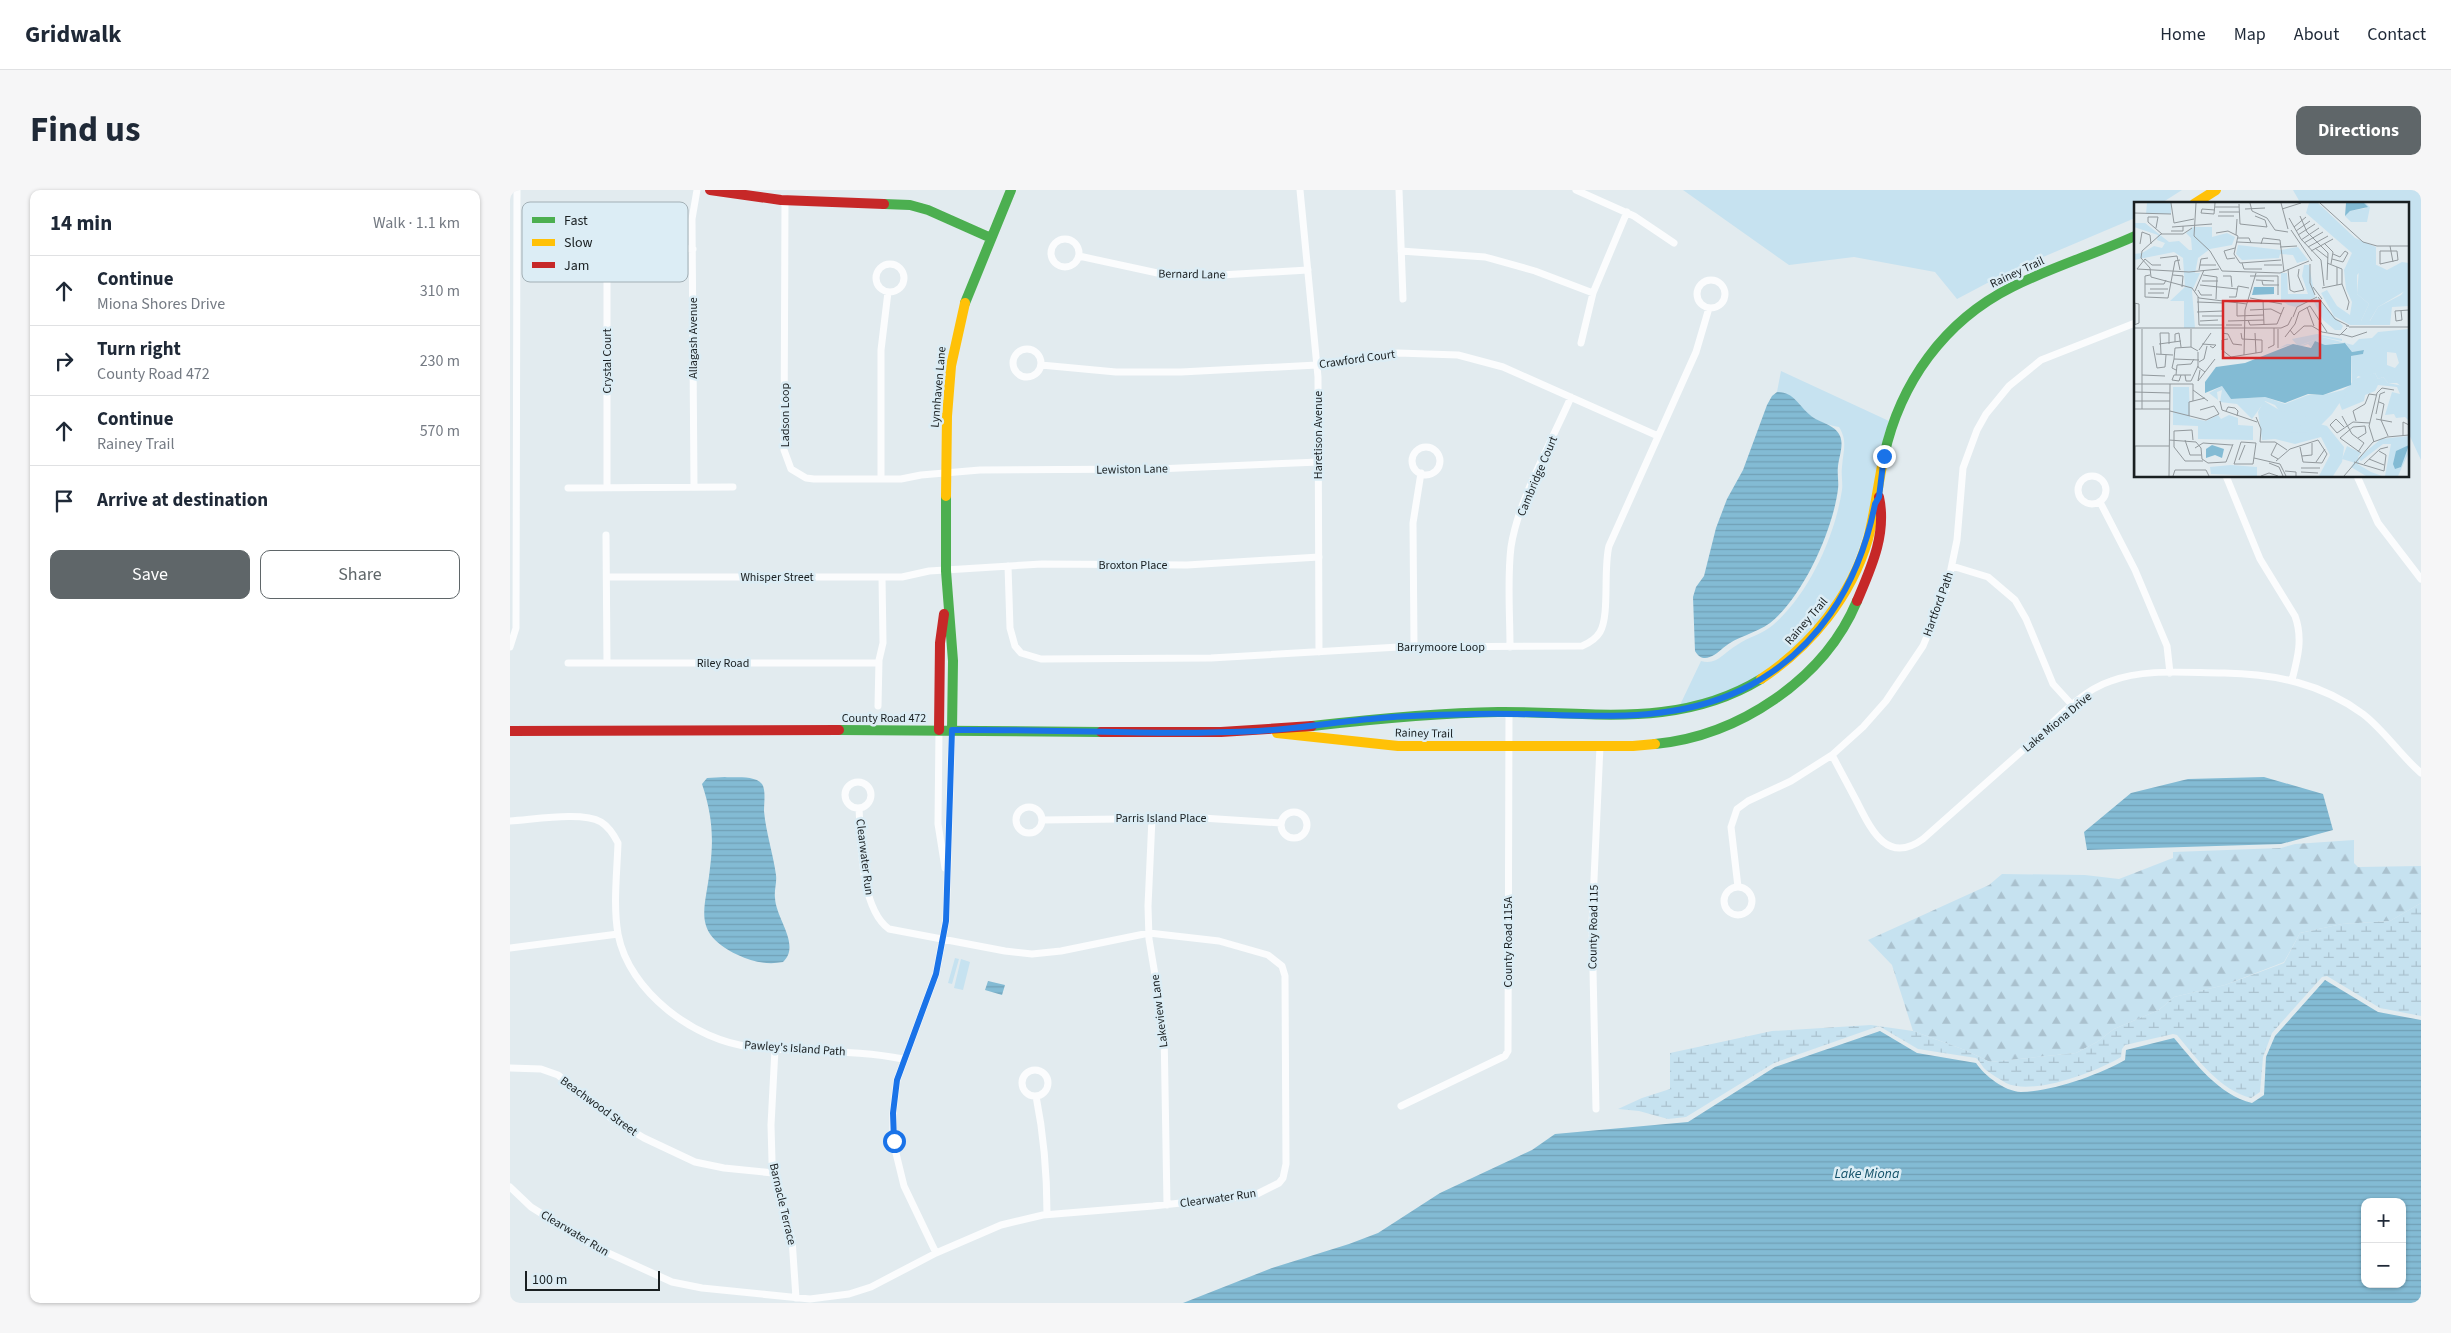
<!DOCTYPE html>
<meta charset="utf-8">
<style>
:root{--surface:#fff;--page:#f6f6f7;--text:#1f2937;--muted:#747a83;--line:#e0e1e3;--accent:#5f6669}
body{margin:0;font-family:"Source Sans 3",sans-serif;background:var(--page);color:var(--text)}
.controls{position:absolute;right:15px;bottom:15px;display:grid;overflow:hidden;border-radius:10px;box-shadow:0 1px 4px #0004}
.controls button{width:45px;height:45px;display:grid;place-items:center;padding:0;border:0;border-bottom:1px solid var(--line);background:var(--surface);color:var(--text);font:25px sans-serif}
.scale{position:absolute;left:15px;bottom:12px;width:135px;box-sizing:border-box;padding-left:5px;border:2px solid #191f21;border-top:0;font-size:14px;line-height:18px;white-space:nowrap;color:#191f21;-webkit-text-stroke:4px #dcedf5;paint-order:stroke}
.stop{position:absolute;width:15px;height:15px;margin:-11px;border:4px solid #1a73e8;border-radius:50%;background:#fff}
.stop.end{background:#1a73e8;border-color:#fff;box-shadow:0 1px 5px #0008}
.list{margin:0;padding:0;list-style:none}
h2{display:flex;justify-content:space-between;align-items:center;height:65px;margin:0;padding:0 20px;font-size:21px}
h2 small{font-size:16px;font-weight:400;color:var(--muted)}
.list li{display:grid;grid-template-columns:32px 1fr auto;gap:15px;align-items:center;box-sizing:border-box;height:70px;padding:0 20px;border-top:1px solid var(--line)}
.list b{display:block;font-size:19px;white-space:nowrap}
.list p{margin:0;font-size:16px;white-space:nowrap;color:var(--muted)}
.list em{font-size:16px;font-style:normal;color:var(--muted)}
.actions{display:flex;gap:10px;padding:15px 20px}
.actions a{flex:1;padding:11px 0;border:1px solid var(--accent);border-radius:10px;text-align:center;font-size:18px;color:var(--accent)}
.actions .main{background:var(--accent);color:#fff}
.icon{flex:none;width:28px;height:28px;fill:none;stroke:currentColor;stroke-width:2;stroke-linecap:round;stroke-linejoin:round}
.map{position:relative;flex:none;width:1911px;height:1113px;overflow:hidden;border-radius:10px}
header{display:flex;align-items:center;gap:30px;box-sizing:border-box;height:70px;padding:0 25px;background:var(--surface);border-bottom:1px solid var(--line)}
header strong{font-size:24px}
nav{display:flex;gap:28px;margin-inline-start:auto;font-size:18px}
.intro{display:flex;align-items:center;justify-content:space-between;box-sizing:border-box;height:120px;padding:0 30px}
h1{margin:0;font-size:35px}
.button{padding:12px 22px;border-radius:10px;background:var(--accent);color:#fff;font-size:18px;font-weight:700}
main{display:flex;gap:30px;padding:0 30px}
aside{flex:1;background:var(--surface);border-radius:10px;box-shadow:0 1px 4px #0004}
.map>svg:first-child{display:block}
.grass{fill:#c6e2f0}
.forest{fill:url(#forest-firs)}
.wetland{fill:url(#wetland-marsh)}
.water{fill:url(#water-rules);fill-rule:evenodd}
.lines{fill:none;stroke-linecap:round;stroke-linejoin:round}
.street{stroke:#fbfcfd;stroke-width:7}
.fast{stroke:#4caf50;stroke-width:10}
.slow{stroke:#ffc107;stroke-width:10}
.jam{stroke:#c62828;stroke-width:10}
.route{stroke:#1a73e8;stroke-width:6}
.labels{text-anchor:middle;stroke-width:5;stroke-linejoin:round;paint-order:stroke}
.street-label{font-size:12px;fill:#191f21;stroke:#dcedf5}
.water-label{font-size:14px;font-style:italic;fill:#135169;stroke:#dcedf5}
.inset-road{fill:none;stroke:#92999d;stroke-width:1}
.view{fill:#d62828;fill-opacity:0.15;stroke:#d62828;stroke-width:2.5}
.inset-edge{fill:none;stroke:#191f21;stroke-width:2.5}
.key{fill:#dcedf5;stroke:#a2afb5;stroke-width:1}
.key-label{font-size:14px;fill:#191f21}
</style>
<header>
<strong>Gridwalk</strong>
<nav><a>Home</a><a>Map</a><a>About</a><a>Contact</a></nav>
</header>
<div class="intro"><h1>Find us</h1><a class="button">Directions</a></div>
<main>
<aside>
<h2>14 min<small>Walk · 1.1 km</small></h2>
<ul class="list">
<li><svg class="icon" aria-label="ahead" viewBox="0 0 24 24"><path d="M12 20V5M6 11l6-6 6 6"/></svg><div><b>Continue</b><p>Miona Shores Drive</p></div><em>310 m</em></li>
<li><svg class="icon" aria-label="right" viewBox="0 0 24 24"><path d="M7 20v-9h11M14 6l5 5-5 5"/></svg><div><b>Turn right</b><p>County Road 472</p></div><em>230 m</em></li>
<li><svg class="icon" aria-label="ahead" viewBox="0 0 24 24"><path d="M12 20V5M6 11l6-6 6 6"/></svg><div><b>Continue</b><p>Rainey Trail</p></div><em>570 m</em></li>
<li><svg class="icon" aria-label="arrive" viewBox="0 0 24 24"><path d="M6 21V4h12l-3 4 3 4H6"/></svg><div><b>Arrive at destination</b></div></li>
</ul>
<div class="actions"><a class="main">Save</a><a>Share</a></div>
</aside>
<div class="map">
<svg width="1911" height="1113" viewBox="0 0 1911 1113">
<defs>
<pattern id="forest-firs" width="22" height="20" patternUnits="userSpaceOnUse" patternTransform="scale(1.25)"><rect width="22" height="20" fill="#c6e2f0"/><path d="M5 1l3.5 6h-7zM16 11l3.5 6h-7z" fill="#aac1ce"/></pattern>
<pattern id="wetland-marsh" width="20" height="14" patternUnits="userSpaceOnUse" patternTransform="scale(1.25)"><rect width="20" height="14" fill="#c6e2f0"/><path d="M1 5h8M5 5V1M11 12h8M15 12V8" fill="none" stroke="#aac1ce"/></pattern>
<pattern id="water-rules" width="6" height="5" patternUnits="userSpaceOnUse" patternTransform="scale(1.25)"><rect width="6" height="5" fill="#83bbd4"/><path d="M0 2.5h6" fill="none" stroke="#71a0b6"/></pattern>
</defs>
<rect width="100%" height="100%" fill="#e2ebef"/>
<path class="grass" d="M1173,0H1672L1650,14H1625V28L1500,81L1447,109L1425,82L1344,67L1279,75Z
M1783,0H1911V270L1897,240V14H1791Z
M1271,181L1379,231C1366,268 1364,308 1353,346C1330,429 1257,501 1170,515L1191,471C1207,476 1214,462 1227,455C1238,447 1253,444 1263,435C1299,404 1325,346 1332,300C1333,293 1331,285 1332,277C1333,262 1338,251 1329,237C1318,235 1309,232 1299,225C1288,215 1282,203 1267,202Z
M445,768L449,769L442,794L438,793Z
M451,769L460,772L453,800L444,798Z"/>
<path class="forest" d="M1844,650V673L1848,677L1911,676V713L1880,731L1832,734L1790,743L1774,772L1715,795L1664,807L1649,820L1604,839L1587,852L1566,863L1480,872L1455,860L1403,841L1382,775L1358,750L1479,695L1492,684L1575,685L1609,689L1663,668V662L1771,658L1785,654Z"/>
<path class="wetland" d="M1911,713V826L1870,818L1817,786L1812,787L1762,843L1753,867L1750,902L1741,908C1710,900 1687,869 1667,845L1663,844L1615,855L1612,859L1611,867C1586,882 1523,906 1496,893C1490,889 1482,885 1476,880C1472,877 1471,872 1466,868L1408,859L1369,836L1264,873L1176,927L1158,929L1129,921L1108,919L1132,908L1160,899V863L1262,841L1361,835L1403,841L1455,860L1480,872L1566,863L1587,852L1604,839L1649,820L1664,807L1715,795L1774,773L1790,743L1832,734L1880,731Z"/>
<path class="water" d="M1267,202C1283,201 1289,216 1300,225C1309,233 1325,234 1330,246C1334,255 1329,267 1328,276C1327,284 1329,292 1328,299C1323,340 1293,407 1260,433C1245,444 1227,446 1213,458C1205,465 1193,475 1185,461L1183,407L1186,397L1194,386L1206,338L1217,309L1233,280L1257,215L1262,206Z
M215,587C225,588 245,585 252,594C256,600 254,613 254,621C256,643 263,663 266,685C267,693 264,700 265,708C266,729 291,755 273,772C258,775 242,772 228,765C180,742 196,719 200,678C204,647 202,624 192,594L197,588Z
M1754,587L1813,604L1823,640L1771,654L1577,660L1574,642L1621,603L1678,589Z
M1815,790L1868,822L1911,830V1113H673L762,1078L839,1054L868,1043L930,1003L1022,960L1045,944L1178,932L1265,877L1370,841L1407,863L1466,873C1475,886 1494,901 1511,902C1540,902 1589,885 1615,870L1616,860L1664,848C1685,873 1709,905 1742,913L1754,905L1756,867L1765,846ZM1855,1012H1892V1094H1855Z
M478,791L495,795L492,805L475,800Z"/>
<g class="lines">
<path class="street" d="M790,0L808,187L809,462
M889,0L893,109
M1066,0L1124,26L1164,53
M275,10L274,260L281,279L296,288L304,289H391L411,285L470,280L647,279L809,272
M54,42L89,43L161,58L183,59
M541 63a14 14 0 1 1 28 0a14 14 0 1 1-28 0Z
M891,61L975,67L1025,81L1083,103
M569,66L652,84L711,85L798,80
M366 88a14 14 0 1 1 28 0a14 14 0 1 1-28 0Z
M1187 104a14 14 0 1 1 28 0a14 14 0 1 1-28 0Z
M1071,153L1083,103L1117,22
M503 173a14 14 0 1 1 28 0a14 14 0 1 1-28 0Z
M531,175L606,182H671L807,175L888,163L948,165L993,177L1148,246
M902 271a14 14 0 1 1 28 0a14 14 0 1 1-28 0Z
M1716,286L1750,369L1785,426C1793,448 1788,467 1782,490
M1847,286L1868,333L1911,389
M1568 300a14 14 0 1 1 28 0a14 14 0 1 1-28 0Z
M371,289V160L378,102
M184,297L182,29L187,0
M58,298L223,297
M97,298V65L101,45
M1590,312L1625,380L1657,456L1660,483
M96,345L97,473
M498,376L500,438L505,456L511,463L531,469L701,468L889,457L1072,456C1079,453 1086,449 1090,442C1100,425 1093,379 1099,356L1186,162L1199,118
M1442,376L1478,387L1505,410L1516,429L1543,494L1563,516
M97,387H392L419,381L532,374L677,375L809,367
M0,457L6,438L7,0
M904,457L903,333L911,283
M1000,457C1000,424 997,389 1001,357C1008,310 1042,251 1061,207
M58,473H369
M368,516L369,470L373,453L372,387
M429,540L428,634L435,678
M1322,565C1330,580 1338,595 1346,610C1360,637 1376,676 1413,649C1449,617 1485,585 1521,553C1544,532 1570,501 1601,491C1636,478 1677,483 1714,483C1765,484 1811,493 1853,524C1875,541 1890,565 1911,583
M335 605a13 13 0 1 1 26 0a13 13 0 1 1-26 0Z
M506 630a13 13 0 1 1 26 0a13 13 0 1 1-26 0Z
M771 635a13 13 0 1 1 26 0a13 13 0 1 1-26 0Z
M642,628L638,716L639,749L654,839L657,1015
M532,630L692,628L771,633
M0,631C22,630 72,621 91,632C99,637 104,645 108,653C107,683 103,715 108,744C119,802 185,851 242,857C292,863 344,859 393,869
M1228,697L1221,637L1227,619L1238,611L1281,591L1322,565L1353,537L1376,511L1413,456L1437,398L1447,350L1453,278L1467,240L1476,224L1499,196L1531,170L1625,133
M1214 711a14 14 0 1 1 28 0a14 14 0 1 1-28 0Z
M0,758L108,744
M265,859L261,935L262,971L263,983L282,1049L286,1108
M0,878L31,879L48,885L101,928L134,948L185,972L214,978L263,983
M512 893a13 13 0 1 1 26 0a13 13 0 1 1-26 0Z
M526,906C534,946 537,984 537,1024
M891,916L995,866L998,861L999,522
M1086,919L1082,734L1090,556
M0,997L21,1017L85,1057L162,1092L192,1098L300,1109L339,1104L361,1097L426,1063L491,1035L533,1025L643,1016L745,1005L769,993L773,988L776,974L775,786L772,776L758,765L709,751L639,743L551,761L522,764L495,761L379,739C350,718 351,651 349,618
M426,1063L394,996L383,951V923L387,890L426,784L436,731L442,540"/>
<path class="fast" d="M374,14L400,15L418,20L481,48
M455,113L501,0
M1374,266C1390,193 1434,131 1502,97C1542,77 1585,64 1625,46
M436,306V381L443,471L442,540
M802,536C864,529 925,523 988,522C1080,521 1167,540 1251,489
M329,540L591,542
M1145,554C1228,546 1314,490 1347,411"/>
<path class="slow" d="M1684,14L1706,0
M436,306L437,226L441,176L455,113
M1251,489C1301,456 1341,407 1358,349C1365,322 1368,294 1374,266
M767,543L888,556H1123L1145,554"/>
<path class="jam" d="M200,0L271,10L374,14
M1347,411C1361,378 1377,344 1369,307
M429,540L430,453L434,424
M0,541L329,540
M591,542H711L802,536"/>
</g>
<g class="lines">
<path class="route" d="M384,951L383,923L387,890L426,784L436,731L442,540C544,539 646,546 748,541C786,539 824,532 861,529C896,525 930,525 965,524C1053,521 1148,540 1231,500C1307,463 1349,395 1365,314L1369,307L1374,266"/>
</g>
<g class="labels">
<g class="street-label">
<text transform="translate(1507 82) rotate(-25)" y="4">Rainey Trail</text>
<text transform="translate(682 84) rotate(1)" y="4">Bernard Lane</text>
<text transform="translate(183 148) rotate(-90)" y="4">Allagash Avenue</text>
<text transform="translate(847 169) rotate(-8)" y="4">Crawford Court</text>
<text transform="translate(97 171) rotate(-90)" y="4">Crystal Court</text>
<text transform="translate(428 197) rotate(-85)" y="4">Lynnhaven Lane</text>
<text transform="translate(275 225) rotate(-90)" y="4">Ladson Loop</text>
<text transform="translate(808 245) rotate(-90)" y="4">Haretison Avenue</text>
<text transform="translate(622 279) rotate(-1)" y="4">Lewiston Lane</text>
<text transform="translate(1027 286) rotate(-67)" y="4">Cambridge Court</text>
<text x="623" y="379">Broxton Place</text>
<text x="267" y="391">Whisper Street</text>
<text transform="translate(1428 414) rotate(-70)" y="4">Hartford Path</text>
<text transform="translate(1296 431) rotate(-49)" y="4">Rainey Trail</text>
<text x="931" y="461">Barrymoore Loop</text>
<text x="213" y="477">Riley Road</text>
<text x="374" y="532">County Road 472</text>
<text transform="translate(1547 532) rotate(-40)" y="4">Lake Miona Drive</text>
<text transform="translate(914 543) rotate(1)" y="4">Rainey Trail</text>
<text x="651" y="632">Parris Island Place</text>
<text transform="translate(355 667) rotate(83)" y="4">Clearwater Run</text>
<text transform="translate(1083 737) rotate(-89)" y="4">County Road 115</text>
<text transform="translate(998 752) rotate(-90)" y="4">County Road 115A</text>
<text transform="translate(649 821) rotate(-97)" y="4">Lakeview Lane</text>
<text transform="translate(285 858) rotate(4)" y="4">Pawley's Island Path</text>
<text transform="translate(89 916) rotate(36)" y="4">Beachwood Street</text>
<text transform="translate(708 1008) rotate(-8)" y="4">Clearwater Run</text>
<text transform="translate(273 1014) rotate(77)" y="4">Barnacle Terrace</text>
<text transform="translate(65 1043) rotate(31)" y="4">Clearwater Run</text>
</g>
<g class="water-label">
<text x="1357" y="988">Lake Miona</text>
</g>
</g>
<g transform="translate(1624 12)">
<rect width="275" height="275" fill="#e2ebef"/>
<path d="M175,1H184L221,36L242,45V63L235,60L223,73V92L235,102L227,119H236L244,105L267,93L275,83V104L258,105L256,123H216L200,114L187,91L193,88L203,104L216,113L218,100L212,87L210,68L218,51L172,11ZM0,21H11L35,40L45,39L55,48H58L57,36L52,31L59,25H78V35L93,31L101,35L98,43L76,47L64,56L61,71H66L58,89L61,126H50V99H36L51,85L49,56L40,50L0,58V52L8,51L20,44L28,46L31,41L23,38L24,33L0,25ZM104,43L147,48L164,45L174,58L163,61L159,53L146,52L145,56L108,58L102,52ZM170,63H175L181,95L162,105L154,103L147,98V71H153L154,92H174L168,74ZM183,96L209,124L207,128H201L189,118L179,98ZM241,171L244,177L249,175L254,181L269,184L275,191V219L271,215L262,216L260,212L251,213L258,190L266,192L263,185L244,183L241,189L231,193L230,199L208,208L205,200L220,177ZM39,185H55L56,216L72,219L84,213L87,217L95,213L104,216V223L119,224V238L64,237V224L39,223ZM130,199L147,209L166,206L172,208L174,219L193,224L210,245L208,260L199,274H185L196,253L187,235L161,242L141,237L128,238L124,210ZM275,234V250L264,274H251L257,242H249L227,259L224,256L247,237ZM220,260L237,270L248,274H232L217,265ZM97,263L123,265V274L77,272L76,265Z" fill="#c6e2f0"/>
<path d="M183,132L208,137V139L189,135L164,144L158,137Z" fill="#c6e2f0"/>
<path d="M229,1H232L236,5L233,20H217L211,14L216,9L232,6ZM226,55L253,68L268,60L275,61V83L271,89L244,105L235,120L230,122L227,119L235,102L223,92ZM275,127V191L263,181H254L249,175L244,177L241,171L230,176L224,174L198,212L185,225L176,226L172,231L157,230L160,225L170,222L172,213L166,207L146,210L141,203L131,199L118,217L103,202L86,200L88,188L83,190L84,198L75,191L88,184L97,197L131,195L151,202L174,193H189L209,188L218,182L217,154L229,152L230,148L218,150L211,140L191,143L181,139L177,145L174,142L166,145L159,142L145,146L153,142H160L164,144L168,143L188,135L219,143L225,137L238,136L244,130ZM253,150L262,151L265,161L261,166L253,163Z" fill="#c6e2f0" fill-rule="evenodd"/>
<path d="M13,1H37V12H12ZM213,244L227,251L224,255L225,262L208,257Z" fill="#c6e2f0"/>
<path d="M212,1H230L234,5L216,9L211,14ZM120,85H140V92L118,93ZM181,139L191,143L211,141L218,150L230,148L229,152L217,154V183L189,193L174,192L151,201L131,195L97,197L88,184L71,191V180L82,165L111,161L159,142L177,146ZM78,243L90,247L88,256L81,253L72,256V247ZM275,243L267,265L261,267L259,262L262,249Z" fill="#83bbd4"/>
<path class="inset-road" d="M37,1L40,21L60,17M62,1L60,34L76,49L88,69L146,71L175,59M116,1L118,9L133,16L141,28L154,30M147,1L154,27M186,1L229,40L243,44H275M105,2L106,22L133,25L131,18L121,14M81,5H105M111,7L131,6M148,7L167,1M81,8L68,7L67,11L80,12L81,1M85,10H105M0,11L37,12M84,14H100M166,14L173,30L194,51L193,78M155,16L167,37L187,58L190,84M38,25L78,22M160,25L172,15M22,26L24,15H14V20L28,32M58,26L49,32H27L8,49L7,56L16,66L17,75L58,86L65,96L113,102M157,28L178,59M37,29H49V24M162,29L176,19M82,31L94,29L104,34L100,52L106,61L147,58M102,33L103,17M164,33L181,22M104,36H115L117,41M167,38L185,26M103,40L146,42M170,41L189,30M190,41L199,50L197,62M6,42L8,30L16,33L17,42M127,42L129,36L146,38L150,70M256,44L259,60M146,45L163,44M174,45L194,34M181,46L194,56M177,49L199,37M246,49H263L264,58L246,62ZM26,56L43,54L46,68M101,56L93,57L90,49L101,46M198,57L209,60L214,51L211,49L206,55L199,52M108,61L110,67H128M193,61L208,67V82L215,100L213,108M176,62V81L181,93M27,63H18L11,57L3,67L55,70L85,67M66,63H82M130,63H148M203,65V83M154,67L156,88L160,90L170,88L164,74L165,67M65,68L67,57L74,56M16,73L11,74V95L34,96L41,59L46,58M39,73L49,74L48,85M69,73L83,75L82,97M89,74H97L98,85M116,74H144V93M122,78L140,79M68,79H84M128,79L129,83H145M11,82H30L32,78M66,83L103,87M179,85L188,97M188,86L208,82M16,87H34M64,88L67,93H78M61,89L70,68M14,91H30M64,95L65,123H89V98M95,95H102L104,84L115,86M184,95L201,117L215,124H212M116,96L148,102M129,98L130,123M63,100L89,101M103,100V114L130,113M0,101L5,102V121L0,123M173,105L180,124M116,108L137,107L147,112M267,109L268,118L262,119L261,109L275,108M63,110L89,109M68,114H89M159,115L163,105L183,95M114,118L116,123L143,122L150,105M66,119L84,118M94,119L130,118M1,123V101M92,123H108M215,125H275M0,126H147L154,123L158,115M8,127V207M57,127V145L64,149M156,128L160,133L170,124H178L188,130L206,133L213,126M88,131L94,132L99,142L108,143M121,131L122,151M207,132L218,135L233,130M151,135L161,122L165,110L176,104L193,130M94,137L88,138V148L97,155L128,150V138L108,137L107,131M41,140V132L45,131L47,145M25,142L47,139M68,142L82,143L79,146L76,144M19,144L23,166L31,165L32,153M134,146L140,143V126M144,146V127M65,148L77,131M64,150V165L71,170M22,152L39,153M27,152L26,131H35V142M110,153L111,108L122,71M40,157L41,146L57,145M65,160L70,157L73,144M42,168L38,166L40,157L65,158M66,168L64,179L81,157M8,173L31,174M42,173L43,163L57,162L60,157M47,173L45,179L38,178L40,173H57M51,173L52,179H57L64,164M0,182H59V199M59,188L74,199M0,190L36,191M0,199H36M86,199L88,208L123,220M245,200L250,202L247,218L254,234M0,207H36M36,209L72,218L85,212L80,204L66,208M92,209L94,205L101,206L104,209L103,214M242,212L246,192L251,190M55,214V200L71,196M208,214L218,232L230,241L224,250M122,215L127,227L126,240H141L153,248M242,217L258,220M222,219L219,209L231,202L235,192L242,193M210,225L202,217L196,223L203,231L219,220L236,221M269,234V220L275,223M224,236L232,231L231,224L219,225L206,236L227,251M35,238L62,240L67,246L68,257L74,261L92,260L99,242M51,238L56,253H67M59,238L58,228L40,229V245L51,259H69M107,240L122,241L119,262H100ZM240,240L235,224L243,191L248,186L260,188M143,241L137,253L144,257M0,244H35M61,246L69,241L98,243M168,254L178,253V241M120,256L146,262L152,274M235,257L250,263M105,258L111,243M142,259L156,247L184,238L193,252L188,261L169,260L166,245M182,260L191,247M220,260L250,269L252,253L245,249M135,261L145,265L149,274M230,262L246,247L254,245M167,266H186M151,269L162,270V274M167,270L184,271M1,274V244M35,274L36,182M39,274L41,268H72L75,274M127,274L135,271L144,274M210,274L239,240L253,235L275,233"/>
<path class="view" d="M89,99H186V156H89Z"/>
<rect width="275" height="275" class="inset-edge"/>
</g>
<rect x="12" y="12" width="166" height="80" rx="8" class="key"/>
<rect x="22" y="27" width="23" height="6" fill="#4caf50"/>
<rect x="22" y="49" width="23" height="7" fill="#ffc107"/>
<rect x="22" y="72" width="23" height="6" fill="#c62828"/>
<g class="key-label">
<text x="54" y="35">Fast</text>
<text x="54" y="57">Slow</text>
<text x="54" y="80">Jam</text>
</g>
</svg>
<div class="controls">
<button>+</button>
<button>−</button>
</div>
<div class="scale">100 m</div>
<div class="stop" style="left:384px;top:951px"></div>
<div class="stop end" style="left:1374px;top:266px"></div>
</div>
</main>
